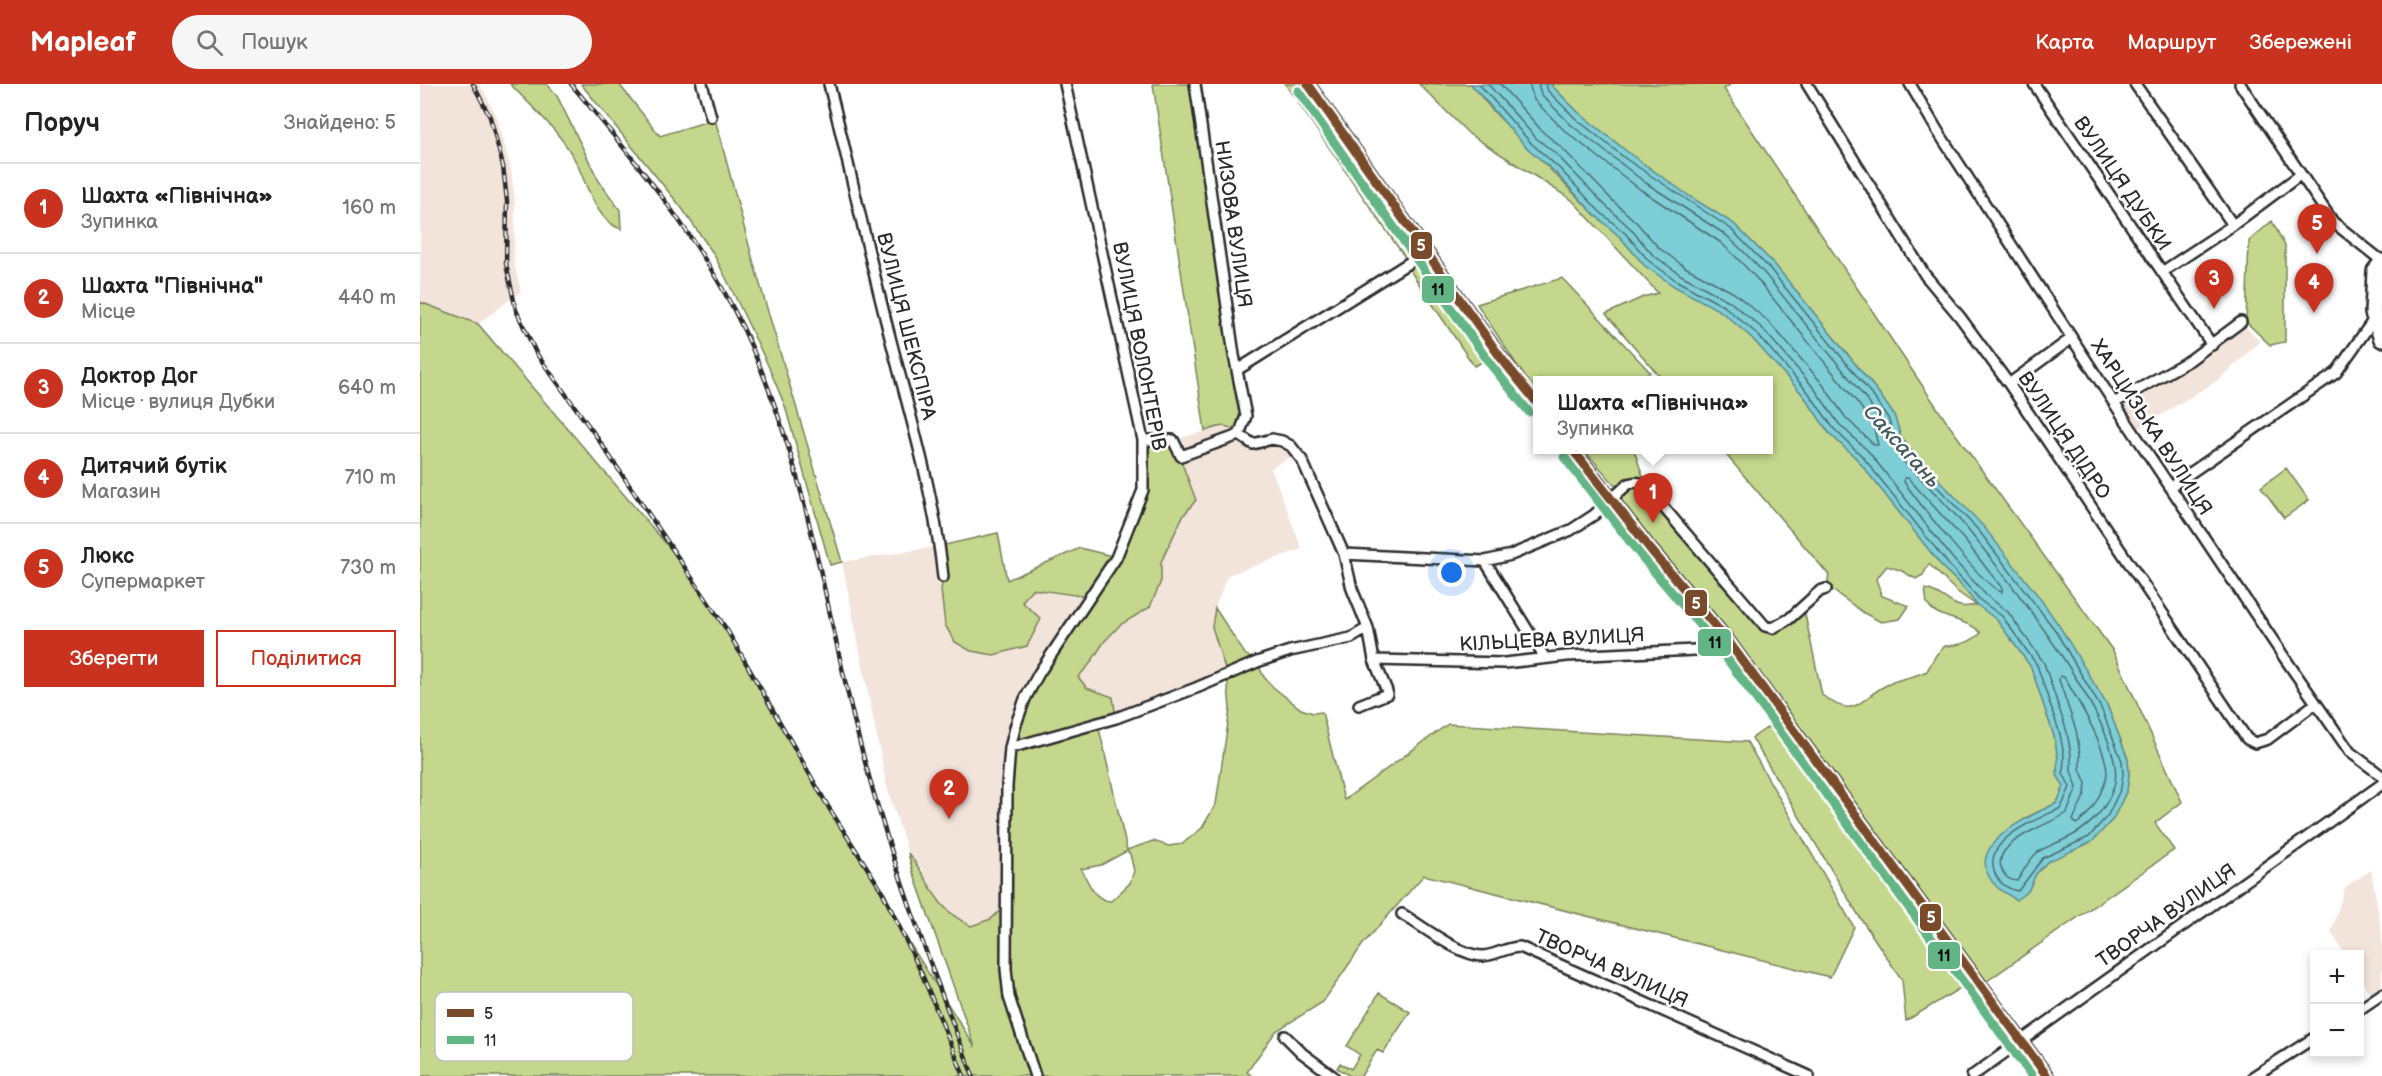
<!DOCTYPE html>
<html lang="uk">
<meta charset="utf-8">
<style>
:root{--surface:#fff;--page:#f6f6f6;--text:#222;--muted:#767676;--line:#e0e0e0;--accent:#c8321e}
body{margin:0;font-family:"Balsamiq Sans",sans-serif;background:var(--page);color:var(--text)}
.controls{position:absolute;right:18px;bottom:18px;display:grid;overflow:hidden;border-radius:0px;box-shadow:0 3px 9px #0003}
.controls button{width:54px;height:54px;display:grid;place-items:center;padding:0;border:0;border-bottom:2px solid var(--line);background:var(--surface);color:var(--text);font:30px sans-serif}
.you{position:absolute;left:1032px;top:489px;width:21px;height:21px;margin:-15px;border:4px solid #fff;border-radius:50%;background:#1a73e8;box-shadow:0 0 0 9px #1a73e833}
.badge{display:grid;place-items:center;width:39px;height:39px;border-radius:50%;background:var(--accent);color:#fff;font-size:20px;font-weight:700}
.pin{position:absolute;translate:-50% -50px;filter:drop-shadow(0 2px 3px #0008)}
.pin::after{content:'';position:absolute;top:32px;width:21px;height:18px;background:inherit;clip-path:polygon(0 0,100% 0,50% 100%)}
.popup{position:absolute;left:1113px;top:292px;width:240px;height:78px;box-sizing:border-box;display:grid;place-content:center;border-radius:0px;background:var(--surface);filter:drop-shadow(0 2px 4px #0005);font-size:20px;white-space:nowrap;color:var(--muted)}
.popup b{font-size:22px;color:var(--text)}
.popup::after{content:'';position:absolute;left:50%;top:100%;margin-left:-12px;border:12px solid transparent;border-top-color:var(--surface)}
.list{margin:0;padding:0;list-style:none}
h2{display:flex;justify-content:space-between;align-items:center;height:78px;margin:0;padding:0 24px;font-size:26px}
h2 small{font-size:20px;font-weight:400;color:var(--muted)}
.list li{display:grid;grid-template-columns:39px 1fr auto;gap:18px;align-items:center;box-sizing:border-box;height:90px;padding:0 24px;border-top:2px solid var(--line)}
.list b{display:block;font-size:22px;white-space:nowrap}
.list p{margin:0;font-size:20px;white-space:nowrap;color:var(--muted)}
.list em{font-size:20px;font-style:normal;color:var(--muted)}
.actions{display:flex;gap:12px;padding:18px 24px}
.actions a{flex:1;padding:14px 0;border:2px solid var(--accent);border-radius:0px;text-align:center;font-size:21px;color:var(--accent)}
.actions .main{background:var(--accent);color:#fff}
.icon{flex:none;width:33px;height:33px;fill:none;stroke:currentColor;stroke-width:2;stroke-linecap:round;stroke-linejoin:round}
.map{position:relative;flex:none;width:1962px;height:992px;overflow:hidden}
header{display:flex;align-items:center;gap:36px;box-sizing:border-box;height:84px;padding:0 30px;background:var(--accent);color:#fff}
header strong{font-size:28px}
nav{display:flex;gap:33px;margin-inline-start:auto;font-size:21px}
.search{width:420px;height:54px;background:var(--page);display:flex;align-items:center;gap:15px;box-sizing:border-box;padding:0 21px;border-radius:33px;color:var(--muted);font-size:22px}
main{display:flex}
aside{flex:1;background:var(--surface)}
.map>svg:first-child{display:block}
.built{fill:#f3e4db}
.green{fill:#c5d78c;stroke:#78815c;stroke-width:1.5;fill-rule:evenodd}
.water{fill:#7eced8;stroke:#5d8d93;stroke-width:1.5}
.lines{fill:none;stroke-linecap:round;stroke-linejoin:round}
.shore{stroke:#4c6c70;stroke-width:1.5}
.minor-casing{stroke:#2b2b2b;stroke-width:14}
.tertiary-casing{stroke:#2b2b2b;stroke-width:16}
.primary-casing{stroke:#2b2b2b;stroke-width:20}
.minor{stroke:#fff;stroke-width:9}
.tertiary{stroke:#fff;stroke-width:12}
.primary{stroke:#fff;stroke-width:15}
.rail-casing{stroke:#2b2b2b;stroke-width:4.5}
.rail{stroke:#fff;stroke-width:2;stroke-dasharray:7;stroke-linecap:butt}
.bus-1-casing{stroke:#fff;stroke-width:14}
.bus-2-casing{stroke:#fff;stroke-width:14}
.bus-1{stroke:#7a4b2a;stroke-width:9}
.bus-2{stroke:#64b586;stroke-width:9}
.labels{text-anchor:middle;stroke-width:5;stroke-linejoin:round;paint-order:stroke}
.street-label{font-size:20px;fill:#2b2b2b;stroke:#fff}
.water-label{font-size:21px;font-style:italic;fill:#445c5f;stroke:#fff}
.key{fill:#fff;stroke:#bfbfbf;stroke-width:1.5}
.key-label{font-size:16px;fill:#2b2b2b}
.line-badge{stroke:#fff;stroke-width:2}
.badge-label{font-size:16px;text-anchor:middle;font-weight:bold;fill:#fff}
.pale-badge-label{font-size:16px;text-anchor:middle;font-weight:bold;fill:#111}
</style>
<header>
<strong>Mapleaf</strong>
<div class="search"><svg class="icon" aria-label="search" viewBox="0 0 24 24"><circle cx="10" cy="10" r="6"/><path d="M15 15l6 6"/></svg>Пошук</div>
<nav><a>Карта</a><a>Маршрут</a><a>Збережені</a></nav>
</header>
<main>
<aside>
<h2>Поруч<small>Знайдено: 5</small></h2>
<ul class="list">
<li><span class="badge">1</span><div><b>Шахта «Північна»</b><p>Зупинка</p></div><em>160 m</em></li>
<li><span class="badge">2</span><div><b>Шахта &quot;Північна&quot;</b><p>Місце</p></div><em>440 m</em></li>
<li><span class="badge">3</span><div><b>Доктор Дог</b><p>Місце · вулиця Дубки</p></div><em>640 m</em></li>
<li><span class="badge">4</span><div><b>Дитячий бутік</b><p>Магазин</p></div><em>710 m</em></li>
<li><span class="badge">5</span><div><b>Люкс</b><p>Супермаркет</p></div><em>730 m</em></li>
</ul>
<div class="actions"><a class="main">Зберегти</a><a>Поділитися</a></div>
</aside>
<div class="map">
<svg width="1962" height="992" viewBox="0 0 1962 992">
<rect width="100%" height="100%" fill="#fff"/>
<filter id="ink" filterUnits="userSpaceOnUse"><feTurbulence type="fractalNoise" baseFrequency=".0167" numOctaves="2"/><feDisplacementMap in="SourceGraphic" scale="12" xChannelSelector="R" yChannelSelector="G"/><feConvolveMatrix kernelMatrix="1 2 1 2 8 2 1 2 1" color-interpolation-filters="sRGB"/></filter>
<g filter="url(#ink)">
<path class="built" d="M0,0H60L77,33L91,85L95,118L94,179L101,207L58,240L0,218Z
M1821,238L1840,258L1798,296L1713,348L1694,319L1770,276Z
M804,342L812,344L827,357L852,355L878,369L851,384L882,465L808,491L795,524L792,543L807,591L696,634L693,613L667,604L658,593L684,558L700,541L730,523L741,497V478L763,432L776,416L753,356Z
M520,462L523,502L621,535L602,518L612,504L670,514L582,825L571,835L551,842L528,828L517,817L502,785L488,769L467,704L422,478Z
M1951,786L1962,850V901L1950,910L1940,893V870H1925L1911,848L1925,803Z"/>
<path class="green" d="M90,0H127L137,12L179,97L200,126L201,145C177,137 168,104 158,82C143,50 114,25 90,0Z
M161,0H199L240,52L295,35L334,180L422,478L410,481L365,322L347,279L310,202L293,169L261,123Z
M733,0H775L824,313L819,351C806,338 801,342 785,347Z
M865,0H878L994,166L993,170L986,175Z
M999,0H1051L1072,26L1175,131L1200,153L1225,182L1302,228L1332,254L1384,312L1409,349L1437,375L1524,485L1577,536L1611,583L1634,652L1638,673L1637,691L1644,702L1637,719L1605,734L1569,791C1580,811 1587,809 1608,807L1616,790L1627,778L1676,753L1693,735L1707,706L1709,691L1708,675L1687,621L1563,443L1493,369L1481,353L1474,331L1458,308L1355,181L1314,140L1269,112L1210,70L1159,29L1130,0H1311L1304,5L1526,337L1693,567L1762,718L1735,739L1754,766L1560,902L1362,630L1192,415L1207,401H1195L1164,366H1214L1227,404L1353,544L1383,521L1402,611C1438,639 1439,612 1471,599C1482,594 1495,593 1507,587L1516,571L1525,562C1540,561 1550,559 1561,549C1548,534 1515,536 1507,519C1506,515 1506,509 1505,505C1528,509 1530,528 1556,521L1536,507L1509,480L1503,491L1496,495L1480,486L1467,482L1456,495L1462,512L1489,522L1480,535L1461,538L1444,529L1412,506L1406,505L1409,491L1302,366H1348V296H1243L1186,230L1223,213L1238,209L1152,116L1049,50Z
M1852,137L1865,162V258L1850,261L1826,238L1829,157Z
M998,179L1005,182L1071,274L1054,282L989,185Z
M1142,194L1230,288L1223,296H1118L1117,312L1057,220Z
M0,218L58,240L254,469L307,546L409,724L462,807L485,852L555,963L493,788L488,769C514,800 510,821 551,842L571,835L582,825L587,702L605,615L670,513L612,505L602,518L621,535L607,562L574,571L551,567L535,558L525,541L521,506L523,493L520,462L578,449L587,496L660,464L696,473L723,406V356H753L776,416L763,432L741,478V497L730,523L700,541L684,558L669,581L658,593L667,604L693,613L696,634L678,640L707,766L733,757L749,762L762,760L782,744L796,720L810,625L807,591L792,543L795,524L825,570L837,578L844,593L853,603L881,625L893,629L902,628L924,716L1028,640L1327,658L1434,843L1410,893L1004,791L943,860L903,918L856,947L827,988L832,992H0ZM707,767L710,770L714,787L710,799L691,817C673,816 669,798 661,785L681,781Z
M1866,384L1889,416L1864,434L1841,403Z
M1354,639L1547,900L1486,937L1482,896L1439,832L1332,654Z
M959,909L990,928L963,969L957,966L941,992H930L917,984L920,979L931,985L940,971L927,962Z"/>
<path class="water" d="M1051,0H1130L1159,29L1210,70L1269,112L1314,140L1355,181L1458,308L1474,331L1481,353L1493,369L1564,443L1619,513L1640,543L1687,621L1708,675L1709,691L1707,706L1693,735L1672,758L1627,778L1616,790L1608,807L1596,816C1590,811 1582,808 1577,803C1537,763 1609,732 1637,719L1644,702L1637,691L1638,673L1634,652L1611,583L1577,536L1557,521L1540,500L1524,485L1437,375L1409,349L1384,312L1332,254L1302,228L1254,202L1225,182L1200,153L1175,131L1136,89L1106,63Z"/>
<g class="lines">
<path class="shore" d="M1059,0L1111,59L1140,85L1179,127L1205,149L1229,177L1257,197L1305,223L1336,249L1388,308L1414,345L1442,372L1529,481L1561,517L1582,532L1617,581L1640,650L1644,672L1643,689L1650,703L1641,724C1618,735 1564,754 1574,787C1578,798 1587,805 1598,807L1623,774L1669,753L1688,731L1701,704L1703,690L1702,677L1681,624L1635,546L1559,447L1488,372L1476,356L1468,334L1453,312L1350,185L1311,145L1206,75L1155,34L1128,7L1126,0
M1068,0L1116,54L1136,70L1185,121L1210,144L1233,171L1261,191L1309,217L1342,244L1394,304L1419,340L1448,367L1534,476L1566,511L1588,528L1624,579L1647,648L1651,671V687L1657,703L1647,729C1631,740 1573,757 1581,783C1584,792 1588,796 1597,797C1604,787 1608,776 1618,768C1625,763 1635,760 1643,756C1667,746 1686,727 1694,702C1711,650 1587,494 1553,452C1538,433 1521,415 1504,398C1497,390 1488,383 1481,375C1467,357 1461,336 1447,316L1345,190L1323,167L1306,151L1226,99L1150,40L1121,10L1118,0
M1080,0L1123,48L1142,64L1191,115L1216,138L1239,164L1265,183L1314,209L1348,237L1401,298L1426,334L1454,361H1458L1453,341L1440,322L1338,196L1317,174L1300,158L1221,106L1145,47L1114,16L1109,0
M1484,394H1488L1546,458L1582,504V508C1567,507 1497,416 1484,398Z
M1640,592L1644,593C1658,616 1687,664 1687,690C1686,699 1681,708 1677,716C1673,724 1664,736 1656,740L1653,736L1665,710L1666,699L1660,685V670L1656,646L1639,596Z"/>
<defs>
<path id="minor" d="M282,0L291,33
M409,0C430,86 449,172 471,257C491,335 515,413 523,493
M775,0L814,271L826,332L819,351
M1387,0L1505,191L1540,233L1589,300L1827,655L1835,659L1848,655L1896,619
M1490,0L1517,46L1694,319L1866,576L1930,668L1962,692
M1614,0L1792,261
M1715,0L1813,141
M1820,0L1913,138L1962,177
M1742,188L1813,141L1880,91
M817,286L1006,168
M1589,300L1652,254
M1694,319L1770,276L1821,238
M723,356H753L761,372L819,351L833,360L852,355L862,357L871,362L882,376L924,470L932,505L948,544L954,576L967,607V610L939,621
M1750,403L1916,289L1954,235
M924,470L1065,477L1091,471L1151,446L1174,431L1208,400C1217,397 1220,398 1227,404L1345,542L1353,544L1369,535L1400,507L1406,505
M1065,477L1125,574
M954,576L1085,579L1147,572L1275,566
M590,664L696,634L776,604L837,578L870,567L931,554L948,544
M982,830C1002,842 1040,872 1063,872C1076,871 1087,863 1100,863L1389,992
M1940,925L1962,910
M865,952L882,969L913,992
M615,992L589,913L586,885L587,702L590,664L596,640L605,615L619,589L696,474L723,406V356L645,0
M1552,992L1962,700
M1834,992L1894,954"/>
<path id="tertiary" d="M888,0L1081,274L1118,321
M1153,366L1231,466L1308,557L1627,992"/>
<path id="primary" d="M1962,178L1955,187L1953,229L1962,255"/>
</defs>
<use href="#minor" class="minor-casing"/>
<use href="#tertiary" class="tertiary-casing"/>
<use href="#primary" class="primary-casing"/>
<use href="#minor" class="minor"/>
<use href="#tertiary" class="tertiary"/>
<use href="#primary" class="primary"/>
<defs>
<path id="rail" d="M53,0L70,33L83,82L87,117L86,180L96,226L116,269L176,352L307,546L409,724L462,807L501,888L544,992
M151,0C215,76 280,154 323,244C382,369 402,503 434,636C464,758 508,876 553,992"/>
</defs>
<use href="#rail" class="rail-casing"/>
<use href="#rail" class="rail"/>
<defs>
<path id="bus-1" d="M888,0L1081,274L1118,320
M1153,366L1231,466L1308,557L1627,992"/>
<path id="bus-2" d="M878,7L1071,281L1109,328
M1144,373L1222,473L1299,564L1612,992"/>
</defs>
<use href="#bus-1" class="bus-1-casing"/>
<use href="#bus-2" class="bus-2-casing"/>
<use href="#bus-1" class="bus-1"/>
<use href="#bus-2" class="bus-2"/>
</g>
</g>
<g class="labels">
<g class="street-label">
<text transform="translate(1703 99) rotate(56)" y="7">ВУЛИЦЯ ДУБКИ</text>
<text transform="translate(814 140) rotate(82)" y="7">НИЗОВА ВУЛИЦЯ</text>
<text transform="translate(487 242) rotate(76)" y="7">ВУЛИЦЯ ШЕКСПІРА</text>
<text transform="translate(720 262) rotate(79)" y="7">ВУЛИЦЯ ВОЛОНТЕРІВ</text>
<text transform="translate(1732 343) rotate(57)" y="7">ХАРЦИЗЬКА ВУЛИЦЯ</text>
<text transform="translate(1645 351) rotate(56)" y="7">ВУЛИЦЯ ДІДРО</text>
<text transform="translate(1132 555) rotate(-3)" y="7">КІЛЬЦЕВА ВУЛИЦЯ</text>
<text transform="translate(1746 831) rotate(-35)" y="7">ТВОРЧА ВУЛИЦЯ</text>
<text transform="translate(1192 884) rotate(24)" y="7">ТВОРЧА ВУЛИЦЯ</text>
</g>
<g class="water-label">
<text transform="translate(1482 362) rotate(48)" y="7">Саксагань</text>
</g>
</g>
<rect x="15" y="908" width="198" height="69" rx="9" class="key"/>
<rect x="27" y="925" width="27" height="8" fill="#7a4b2a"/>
<rect x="27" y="952" width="27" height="8" fill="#64b586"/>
<g class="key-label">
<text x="64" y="935">5</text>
<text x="64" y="962">11</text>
</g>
<g class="line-badge">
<rect x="990" y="147" width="23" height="29" rx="6" fill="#7a4b2a"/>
<rect x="1001" y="191" width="34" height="29" rx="6" fill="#64b586"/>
<rect x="1264" y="505" width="24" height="28" rx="6" fill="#7a4b2a"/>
<rect x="1277" y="544" width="35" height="29" rx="6" fill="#64b586"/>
<rect x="1499" y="819" width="23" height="29" rx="6" fill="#7a4b2a"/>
<rect x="1507" y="857" width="34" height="29" rx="6" fill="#64b586"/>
</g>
<g class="badge-label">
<text x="1001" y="167">5</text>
<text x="1276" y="525">5</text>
<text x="1511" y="839">5</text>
</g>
<g class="pale-badge-label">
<text x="1018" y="211">11</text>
<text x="1295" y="564">11</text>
<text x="1524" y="877">11</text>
</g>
</svg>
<div class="controls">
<button>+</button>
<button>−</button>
</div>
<div class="you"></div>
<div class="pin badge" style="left:1233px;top:439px">1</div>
<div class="popup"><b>Шахта «Північна»</b>Зупинка</div>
<div class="pin badge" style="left:529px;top:735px">2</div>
<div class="pin badge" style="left:1794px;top:225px">3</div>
<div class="pin badge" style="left:1894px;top:229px">4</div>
<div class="pin badge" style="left:1897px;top:170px">5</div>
</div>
</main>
